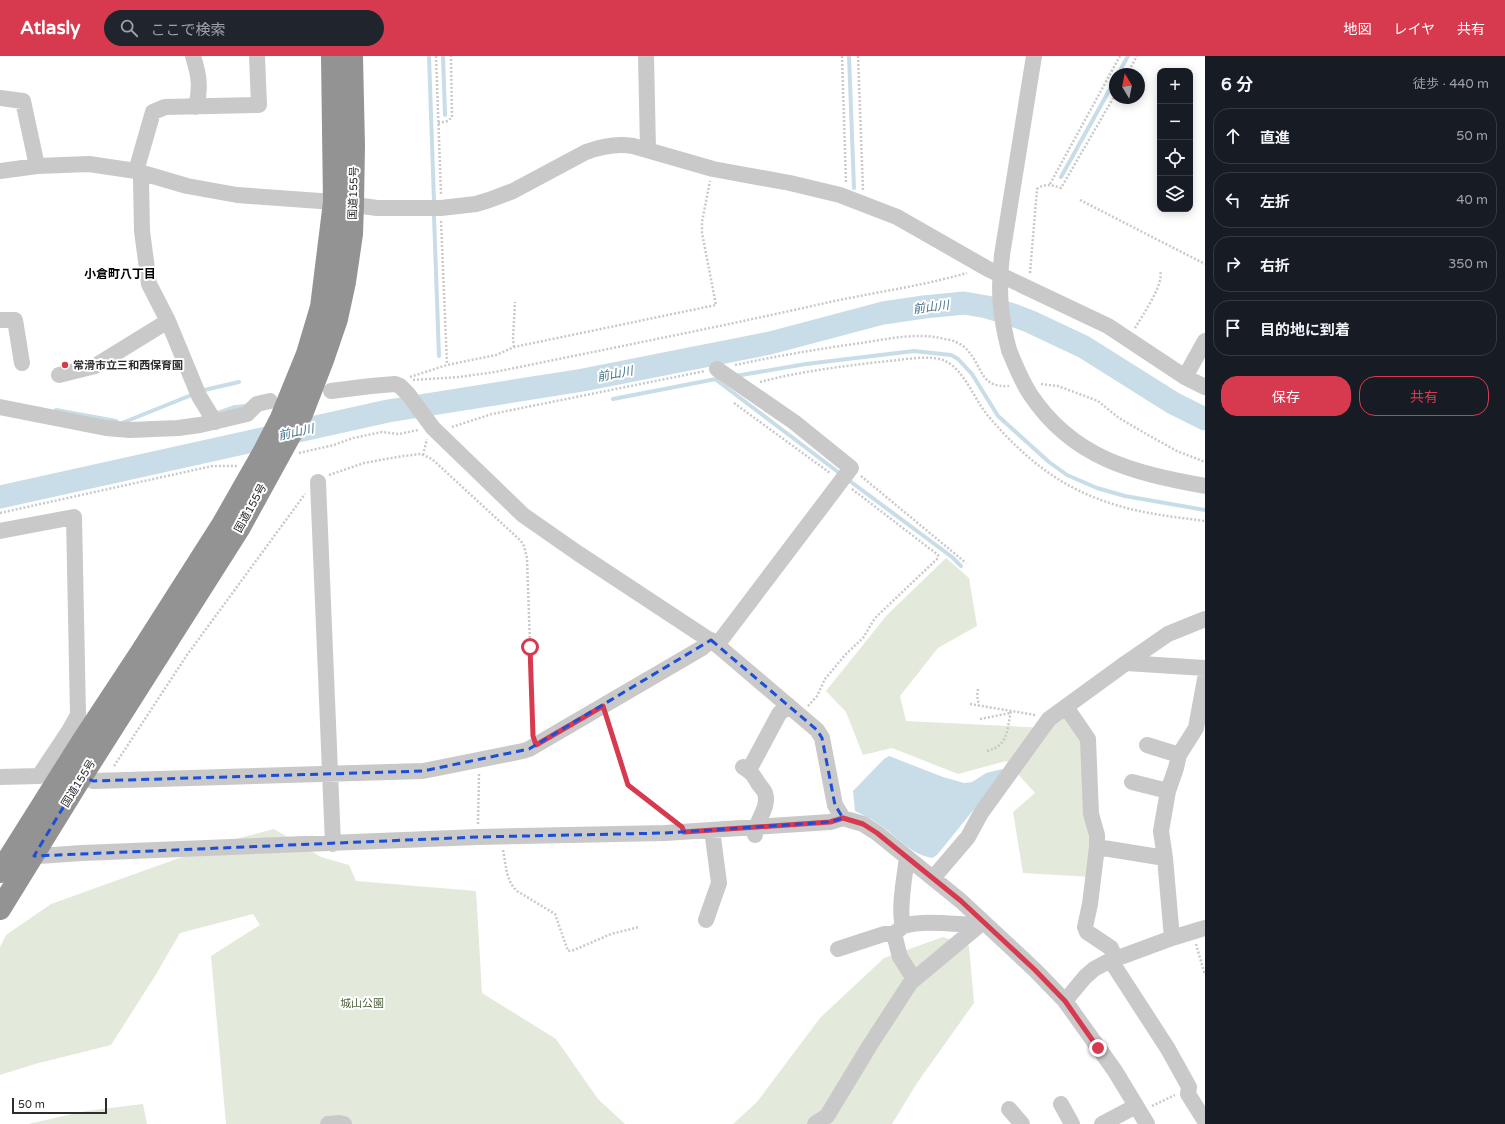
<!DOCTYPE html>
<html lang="ja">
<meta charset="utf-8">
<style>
:root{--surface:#171b24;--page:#20242c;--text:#f1f3f6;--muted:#9ea1a6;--line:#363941;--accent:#d73a4f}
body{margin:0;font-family:"Varela Round","Noto Sans JP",sans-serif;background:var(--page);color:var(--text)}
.controls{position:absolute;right:12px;top:12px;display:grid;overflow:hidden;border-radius:8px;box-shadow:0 2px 10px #0003}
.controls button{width:36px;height:36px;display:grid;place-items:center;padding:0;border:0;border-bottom:1px solid var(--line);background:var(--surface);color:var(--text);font:20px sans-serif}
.compass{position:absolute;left:1109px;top:12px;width:36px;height:36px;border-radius:50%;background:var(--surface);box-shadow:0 2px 10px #0003;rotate:350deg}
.scale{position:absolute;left:12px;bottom:10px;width:95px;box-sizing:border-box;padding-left:4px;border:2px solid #2c2c2c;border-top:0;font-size:11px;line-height:14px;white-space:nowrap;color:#2c2c2c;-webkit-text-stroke:3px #fff;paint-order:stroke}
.stop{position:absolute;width:12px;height:12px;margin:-9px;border:3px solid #d73a4f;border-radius:50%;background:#fff}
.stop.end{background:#d73a4f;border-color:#fff;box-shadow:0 1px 4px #0008}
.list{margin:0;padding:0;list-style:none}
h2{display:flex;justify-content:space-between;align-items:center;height:52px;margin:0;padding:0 16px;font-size:17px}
h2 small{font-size:13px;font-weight:400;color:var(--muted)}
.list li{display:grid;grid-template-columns:26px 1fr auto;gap:12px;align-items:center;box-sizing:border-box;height:56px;margin:0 8px 8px;padding:0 8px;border:1px solid var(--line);border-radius:16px}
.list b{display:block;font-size:15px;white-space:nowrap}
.list em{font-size:13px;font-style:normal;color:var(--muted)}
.actions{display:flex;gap:8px;padding:12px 16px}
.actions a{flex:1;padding:9px 0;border:1px solid var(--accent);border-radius:16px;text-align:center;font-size:14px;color:var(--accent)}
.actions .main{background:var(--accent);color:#fff}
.icon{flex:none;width:22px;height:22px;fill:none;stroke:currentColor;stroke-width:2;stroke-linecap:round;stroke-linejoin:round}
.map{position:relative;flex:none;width:1205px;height:1068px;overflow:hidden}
header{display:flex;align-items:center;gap:24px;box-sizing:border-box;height:56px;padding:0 20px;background:var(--accent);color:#fff}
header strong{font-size:19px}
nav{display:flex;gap:22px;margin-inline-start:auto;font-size:14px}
.search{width:280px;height:36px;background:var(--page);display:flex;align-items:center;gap:10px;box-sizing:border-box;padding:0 14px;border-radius:22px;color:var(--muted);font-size:15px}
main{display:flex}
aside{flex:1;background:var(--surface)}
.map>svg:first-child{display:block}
.green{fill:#e3e9db}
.water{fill:#c8dde8}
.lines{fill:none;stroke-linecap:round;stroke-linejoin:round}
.stream{stroke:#c8dde8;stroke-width:4}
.river{stroke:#c8dde8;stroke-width:23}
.path{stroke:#c9c9c9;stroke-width:2.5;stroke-dasharray:2 2;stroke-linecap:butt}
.minor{stroke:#c9c9c9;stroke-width:16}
.highway{stroke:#939393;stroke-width:22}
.minor-bridge{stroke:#c9c9c9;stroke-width:16}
.route{stroke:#d73a4f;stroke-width:5}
.marked{fill:none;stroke:#1d4ed8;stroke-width:3;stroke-dasharray:8 5;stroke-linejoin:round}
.poi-dot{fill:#d73a4f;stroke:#fff;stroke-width:1.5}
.labels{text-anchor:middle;stroke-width:4;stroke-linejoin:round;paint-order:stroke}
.street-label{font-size:11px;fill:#2c2c2c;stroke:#fff}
.poi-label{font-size:11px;font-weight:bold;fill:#2c2c2c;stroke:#fff;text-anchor:start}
.park-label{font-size:11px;fill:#52643d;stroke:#fff}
.neighbourhood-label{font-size:12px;font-weight:bold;fill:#000;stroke:#fff}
.water-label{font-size:12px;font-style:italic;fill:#417088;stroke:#fff}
</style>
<header>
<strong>Atlasly</strong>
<div class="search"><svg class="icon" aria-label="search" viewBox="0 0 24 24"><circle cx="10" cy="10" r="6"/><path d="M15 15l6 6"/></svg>ここで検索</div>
<nav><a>地図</a><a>レイヤ</a><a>共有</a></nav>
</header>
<main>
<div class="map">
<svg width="1205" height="1068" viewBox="0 0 1205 1068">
<rect width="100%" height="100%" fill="#fff"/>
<path class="green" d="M946,502L969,522L977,570L938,592L900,640L906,665L1046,672L1064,660L1081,683L1092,821L1023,817L1013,756L1035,737L1006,705L958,718L892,692L863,699L846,656L826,635L887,559Z
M274,773L321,801L349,809L356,825L476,835L482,937L556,983L598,1043L625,1068H226L211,900L260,869L253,858L180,877L155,920L111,989L35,1008L0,1019V891L6,879L51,848L224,786Z
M943,881L969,890L974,947L917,1027L892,1068H733L757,1046L820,962L884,902Z
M143,1048L147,1068H28L86,1055Z"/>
<path class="water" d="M889,700L943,721L964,727L972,726L986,717L1002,713L1004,716L937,799L932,802C909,798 896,779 877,767C870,762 862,759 855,755L853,735L884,703Z"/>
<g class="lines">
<path class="stream" d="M429,0L434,145
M443,0L445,59
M849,0L854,132
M1118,18L1128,0
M1061,121L1115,24
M434,160L439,300
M735,320L806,308L914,295L951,299L958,303L972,318L998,360L1049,406L1067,419L1097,432L1125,440L1205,454
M715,323L842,419
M200,335L239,326
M613,343L721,322
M56,354L116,365
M215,358L235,351L246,350
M122,367L194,338
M847,423L952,501L961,510"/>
<path class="river" d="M0,441L388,355L583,324L770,287L883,257L924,251L964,247L987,251L1013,259L1031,266L1084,291L1173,347L1205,363"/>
<path class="path" d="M436,0L441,138
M842,0L846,127
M858,0L863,134
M1127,18L1137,0
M438,67L448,65L452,61L451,0
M1050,128L1120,0
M1080,144L1205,208
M441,165L447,309
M1030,217L1037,133C1045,127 1052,129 1061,132L1115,39
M1135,272C1142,260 1165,227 1160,215
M514,291L513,283L515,246
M735,309C777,300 818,293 861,287C888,283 918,276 945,283C954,284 964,289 969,296C983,313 981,332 1009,330
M410,321L447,309L496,299L514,291L716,249L702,177V166L710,125
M413,324L459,321L495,316C607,293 719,271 830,246C876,236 922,230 967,217
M760,326C801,315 845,310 888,305C904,304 930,298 945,305C964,313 975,345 989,361C1025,403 1062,433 1116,449C1145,458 1175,461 1205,465
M1041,328L1058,330L1098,345L1119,362L1148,379L1177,395L1205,406
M734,347L830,417
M452,371L492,358L705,315
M299,397L334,389L353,382L382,376L399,378L418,374
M423,399L427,383
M329,419L364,407L403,400L421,398L432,403L521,485L524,490L527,502L533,675
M861,420L966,507
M0,457L212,410H238
M978,633L977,640L979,650
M970,648L1035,659
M808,650L817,640L825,623L845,599L863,582L875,562L938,502V499L852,433
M607,663L628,729L671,763
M980,663L1010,657
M987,695C1009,690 1007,672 1011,655
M114,710L187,599L305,438
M478,768L479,717
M503,794C506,809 506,825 517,835L555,858L568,895L574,894L611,878L639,871
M1196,888L1205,919
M1152,1050L1175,1039"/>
<path class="minor" d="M193,0C199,19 201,31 196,51
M646,0L648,93
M0,42L23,45L37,110
M0,115L37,110L89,108L136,115L187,130L237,139L334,146L377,152H441L476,148L489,144L513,135L586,96C602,90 616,87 633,90L713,113L790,127L840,139L897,161L988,213L1108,270L1185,321L1205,331
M136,115L153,56L165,51L259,49L257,0
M143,117L141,124L142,175L149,228L168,265L199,340L215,366
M1002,199L1034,0
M0,264H15L22,307
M1009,294C1015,309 1021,324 1030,338C1073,403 1134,417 1205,430
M59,319L95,310L168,265
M1185,321L1205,285
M331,335L371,330L395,328L400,330L408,338L433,372L523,459L579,498L717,589L817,674L822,682L835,749L843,762
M0,351L106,372L130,374L178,372L200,369L247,358L257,348L270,345
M318,426L333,788
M0,475L74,461L78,659L69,675
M717,589L851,412L794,366L717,313
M1126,607L1168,578L1205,563
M1066,651L1088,683L1091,758L1097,779V791L1090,848L1085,871L1087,876L1111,892L1115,903
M1147,689L1179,699
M743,711C751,715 754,720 758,727C760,730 764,734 765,737C770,752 755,765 755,779
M749,714L779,658L788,649
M82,720L93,725L423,715L523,695L529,693L702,592L711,584
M0,721L39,720L69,675L78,681
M1132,726L1168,735L1176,712L1179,699L1196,672L1205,623
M1168,735L1161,775L1165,802L1172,882
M1097,791L1165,802
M24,801L82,797L478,781L665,777L830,766L843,762L863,768L877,777L961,845L1035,914L1065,945L1115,1015L1147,1068
M907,801C905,818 898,854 903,870C923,864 951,868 972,869L977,871
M933,822L968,781L981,757L1049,663L1126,607L1205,612
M706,864L719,827L712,774
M903,870L894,878L900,901L914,923
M838,893L884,878H894
M1111,905L1168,993L1189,1031L1188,1038L1205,1065
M1065,945L1085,921L1094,913L1107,906L1172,882L1205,872
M1061,1048L1072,1068
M1009,1053L1022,1068
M328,1068L339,1067L344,1068
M815,1068L827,1060L870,989L911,926L983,866
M1102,1068L1136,1050"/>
<path class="highway" d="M0,816L83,684L141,596L222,469L263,397L281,362L307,298L321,251L334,146L332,0
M0,853L82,720L240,471L302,358L323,304L337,263L345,226L352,178L353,148L354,90L352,0"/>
<path class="minor-bridge" d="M1002,199C998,233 1000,260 1009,294"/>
</g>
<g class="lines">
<path class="route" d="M530,591L533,680L536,689L603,650L628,729L682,771L684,776L830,766L843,762L863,768L877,777L961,845L1035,914L1065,945L1098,992"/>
</g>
<path class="marked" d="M711,584L817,674L822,682L835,749L843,762L830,766L665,777L478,781L34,800L82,720L93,725L423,715L529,693Z"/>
<circle class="poi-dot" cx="65" cy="309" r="4"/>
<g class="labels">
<g class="street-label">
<text transform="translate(353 137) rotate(-88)" y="4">国道155号</text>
<text transform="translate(250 452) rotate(-61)" y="4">国道155号</text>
<text transform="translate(78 727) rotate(-58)" y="4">国道155号</text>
</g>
<g class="poi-label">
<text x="73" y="313">常滑市立三和西保育園</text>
</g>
<g class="park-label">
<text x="362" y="951">城山公園</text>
</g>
<g class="neighbourhood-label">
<text x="120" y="222">小倉町八丁目</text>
</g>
<g class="water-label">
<text transform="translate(931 251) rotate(-7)" y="4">前山川</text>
<text transform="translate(615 318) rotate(-11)" y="4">前山川</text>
<text transform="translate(296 376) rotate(-12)" y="4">前山川</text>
</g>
</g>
</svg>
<div class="controls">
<button>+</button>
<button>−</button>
<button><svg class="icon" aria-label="locate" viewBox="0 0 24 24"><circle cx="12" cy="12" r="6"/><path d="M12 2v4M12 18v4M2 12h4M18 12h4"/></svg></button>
<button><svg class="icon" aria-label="layers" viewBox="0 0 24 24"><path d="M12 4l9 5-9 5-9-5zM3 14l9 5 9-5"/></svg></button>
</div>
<svg class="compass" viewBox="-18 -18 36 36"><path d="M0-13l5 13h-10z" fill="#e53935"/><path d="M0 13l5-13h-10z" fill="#9ea1a6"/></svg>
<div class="scale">50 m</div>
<div class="stop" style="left:530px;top:591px"></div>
<div class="stop end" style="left:1098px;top:992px"></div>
</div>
<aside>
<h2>6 分<small>徒歩 · 440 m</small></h2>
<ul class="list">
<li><svg class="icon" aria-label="ahead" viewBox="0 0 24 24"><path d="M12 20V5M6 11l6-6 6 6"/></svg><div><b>直進</b></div><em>50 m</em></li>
<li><svg class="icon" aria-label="left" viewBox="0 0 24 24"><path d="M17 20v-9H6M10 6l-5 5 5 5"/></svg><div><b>左折</b></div><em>40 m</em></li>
<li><svg class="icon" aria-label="right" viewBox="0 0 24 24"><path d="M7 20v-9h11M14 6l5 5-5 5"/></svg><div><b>右折</b></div><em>350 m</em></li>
<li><svg class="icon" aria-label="arrive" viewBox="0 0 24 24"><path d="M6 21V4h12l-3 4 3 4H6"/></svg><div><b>目的地に到着</b></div></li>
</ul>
<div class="actions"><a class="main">保存</a><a>共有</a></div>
</aside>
</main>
